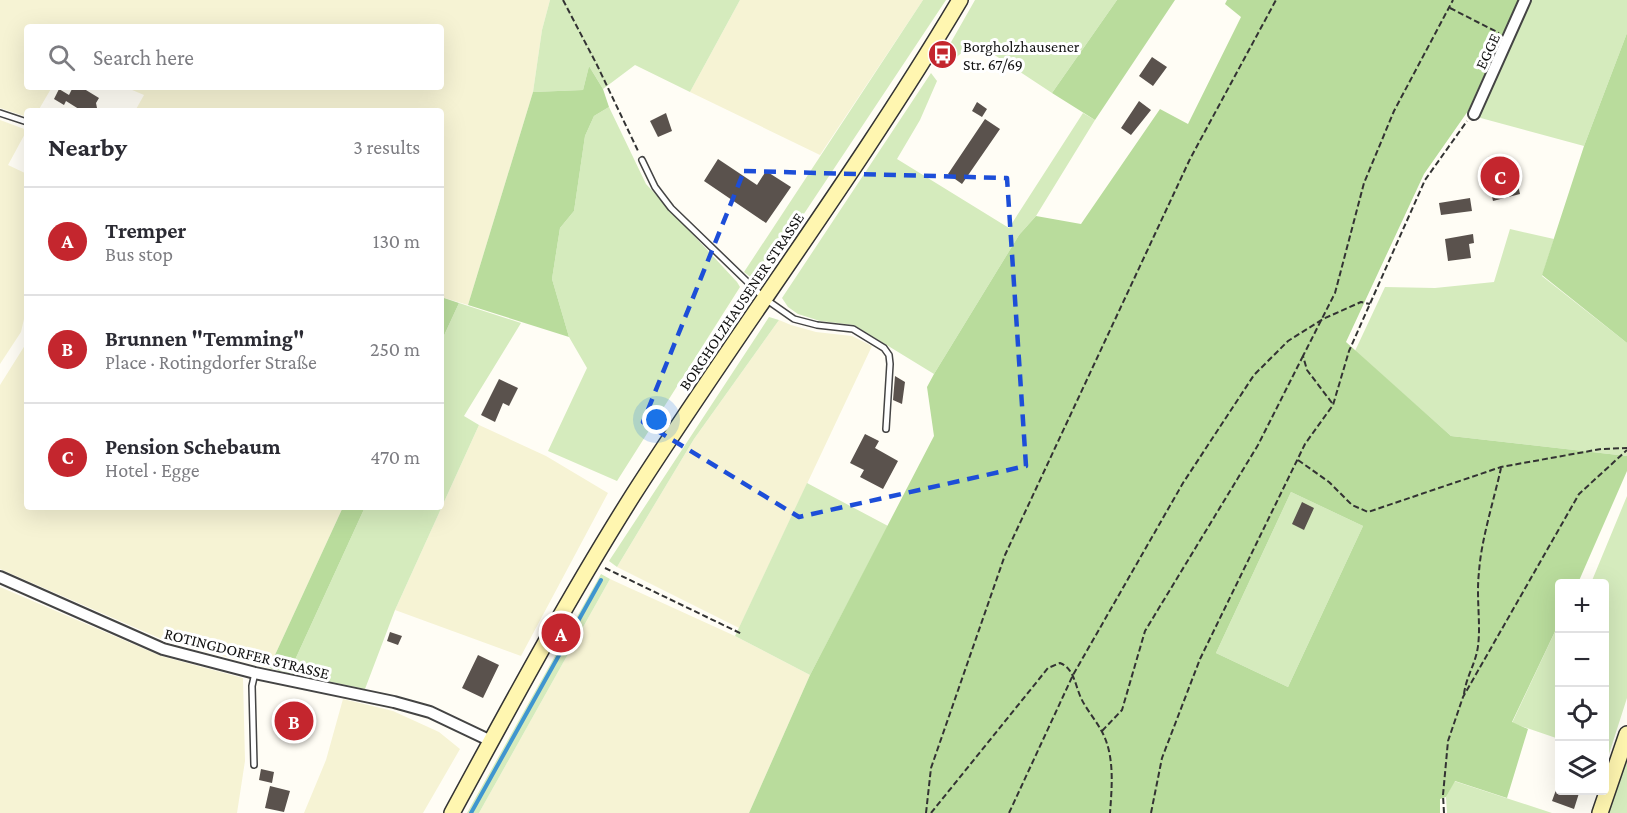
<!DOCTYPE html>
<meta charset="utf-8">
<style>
:root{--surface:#fff;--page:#f2f2f3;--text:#2b2b33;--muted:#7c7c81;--line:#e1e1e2;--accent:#c4262e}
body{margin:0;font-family:"Crimson Pro",serif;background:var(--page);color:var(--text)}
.controls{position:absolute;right:18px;bottom:18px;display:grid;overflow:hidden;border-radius:6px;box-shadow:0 6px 24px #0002}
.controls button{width:54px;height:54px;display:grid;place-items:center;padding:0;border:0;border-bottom:2px solid var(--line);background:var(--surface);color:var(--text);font:30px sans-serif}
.you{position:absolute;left:657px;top:420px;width:21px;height:21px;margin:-15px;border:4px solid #fff;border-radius:50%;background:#1a73e8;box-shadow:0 0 0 9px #1a73e833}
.badge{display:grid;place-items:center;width:39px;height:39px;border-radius:50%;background:var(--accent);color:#fff;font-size:20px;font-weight:700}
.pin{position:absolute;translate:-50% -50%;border:3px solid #fff;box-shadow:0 2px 6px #0006}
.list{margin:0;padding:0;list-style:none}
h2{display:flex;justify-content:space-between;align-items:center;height:78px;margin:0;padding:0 24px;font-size:26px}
h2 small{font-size:20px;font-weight:400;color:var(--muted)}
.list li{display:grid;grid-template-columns:39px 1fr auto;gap:18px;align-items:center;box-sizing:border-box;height:108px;padding:0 24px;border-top:2px solid var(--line)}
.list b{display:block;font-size:22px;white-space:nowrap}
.list p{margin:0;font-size:20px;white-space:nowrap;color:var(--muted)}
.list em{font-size:20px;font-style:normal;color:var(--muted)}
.icon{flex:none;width:33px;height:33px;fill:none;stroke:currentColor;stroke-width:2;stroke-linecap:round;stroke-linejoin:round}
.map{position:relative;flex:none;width:1627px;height:813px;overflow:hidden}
.search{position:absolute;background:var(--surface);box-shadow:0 6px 24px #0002;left:24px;top:24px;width:420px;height:66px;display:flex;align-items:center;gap:15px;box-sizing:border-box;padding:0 21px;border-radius:6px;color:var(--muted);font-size:22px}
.panel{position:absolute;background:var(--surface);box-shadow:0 6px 24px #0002;left:24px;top:108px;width:420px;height:402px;border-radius:6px}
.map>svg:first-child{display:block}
.farmland{fill:#f6f3d4}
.green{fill:#d5ebbd}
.forest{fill:#b9dc9c;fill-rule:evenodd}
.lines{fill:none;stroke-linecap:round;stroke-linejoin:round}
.stream{stroke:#3f96cf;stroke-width:4}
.building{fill:#5a524d}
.lane-casing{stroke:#444;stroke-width:8}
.street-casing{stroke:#444;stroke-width:14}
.secondary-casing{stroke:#333;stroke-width:18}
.path{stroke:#333;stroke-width:2;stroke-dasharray:6 3;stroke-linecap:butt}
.lane{stroke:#fff;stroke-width:5}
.street{stroke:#fff;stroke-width:10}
.secondary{stroke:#fff6b0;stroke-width:15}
.marked{fill:none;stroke:#1d4ed8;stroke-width:4.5;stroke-dasharray:12 8;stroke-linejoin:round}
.labels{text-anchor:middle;stroke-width:6;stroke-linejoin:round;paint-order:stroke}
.poi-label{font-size:16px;fill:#111;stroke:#fff;text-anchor:start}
.street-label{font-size:16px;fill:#111;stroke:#fff}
</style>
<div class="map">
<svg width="1627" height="813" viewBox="0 0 1627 813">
<rect width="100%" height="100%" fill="#fffdf5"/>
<path class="farmland" d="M0,0H550L542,30L533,92L468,305L441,297V111H135L144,95L125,87H441V27H27V87H52L38,111H27V117L0,108Z
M740,0H923L820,155L690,92Z
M0,120L27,130L8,165L27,174V306L21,332L0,364Z
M779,320L791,325L816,332L852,336L872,346L739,628L617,567L694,439Z
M27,342V507H343L269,668L166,641L0,569V385Z
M479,425L546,456L608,493L521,656L395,610Z
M610,579L735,636L810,675L749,813H479Z
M0,587L161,656L243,678L245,761L237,813H0Z
M343,699L393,711L439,732L460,749L423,813H304L326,760Z"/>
<path class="green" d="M550,0H740L690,92L635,65L603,89L589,66L583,90L533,92L542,30Z
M923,0H946L758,283L744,272Z
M975,0H1117L1052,93L975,42L948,64L942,58Z
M1529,0H1627V33L1584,146L1477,117Z
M931,73L937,81L920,120L897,159L1009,228L1083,113L1095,120L1036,216L1019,235L934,374L854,325L820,321L798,314L788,307L782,298Z
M609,107L646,184L737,282L740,287L617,481L548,451L587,368L569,337L552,279L560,228L574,211L585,136L594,116Z
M1510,229L1554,239L1542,276L1627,343V456L1451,436L1355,351L1385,287L1435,288L1494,282Z
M459,303L521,323L464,416L479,425L395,610L365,689L289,673L365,507H441V342Z
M769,317L779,320L694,439L617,567L609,561Z
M807,483L888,526L810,675L735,636Z
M1291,492L1363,526L1288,687L1216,653Z
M1627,496V698L1609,754L1604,753V584L1591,583Z
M601,574L610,579L479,813H467Z
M1559,623V739L1512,723Z
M1627,758V813H1609Z
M1454,781L1552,813H1447L1446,797Z"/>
<path class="forest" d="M1117,0H1175L1095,120L1052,93Z
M1227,0H1518L1468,111L1424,174L1346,342L1451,436L1627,456V471L1578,583L1560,584L1559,623L1512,722L1528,729L1507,798L1455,781L1446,797L1440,799V813H749L810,675L934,436L927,387L934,374L1019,235L1036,216L1081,224L1160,109L1188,124L1241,17L1225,4ZM1291,492L1363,526L1288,687L1216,653Z
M1627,33V343L1542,275L1584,146Z
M589,66L603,89L609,107L594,116L585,136L574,211L560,228L552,279L569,337L468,305L533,92L583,90Z
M441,297L459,303L441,342Z
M343,507H365L289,673L269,668Z"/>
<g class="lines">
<path class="stream" d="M471,813L601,580"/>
</g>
<path class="building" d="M1152,57L1167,67L1153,86L1139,76Z
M73,87H81L99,98L96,103L97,108L91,111H82L66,101L64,105L54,99L59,89L69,95Z
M1139,101L1151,110L1131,135L1121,128Z
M977,102L987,109L982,117L972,111Z
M666,113L672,131L658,137L650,121Z
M985,119L1000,129L962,184L948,174Z
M1502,154L1507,175L1515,173L1520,194L1493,201L1488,179L1493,178L1488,157Z
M718,159L757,185L766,171L791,187L766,223L704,181Z
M1470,198L1472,211L1441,215L1439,203Z
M1473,234L1474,243L1469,244L1471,258L1448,261L1445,239Z
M895,376L905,382L902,404L893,400Z
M499,379L518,388L509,406L503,403L495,422L481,415Z
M865,434L879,441L875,448L898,461L883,489L860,477L864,470L850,463Z
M1302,502L1314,508L1304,530L1292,524Z
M390,632L402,636L398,645L387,641Z
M478,655L499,665L483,698L462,688Z
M261,769L274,772L272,783L259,780Z
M270,786L290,791L284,812L265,808Z
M1556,790H1580L1574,809L1552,801Z"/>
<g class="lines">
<defs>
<path id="lane" d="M0,113L27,122
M642,160L655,187L671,208L764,298L794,319L817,325L853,329L884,348L889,355L890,364L886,429
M254,765L252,686L255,673"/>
<path id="street" d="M1474,114L1525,0
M0,577L163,649L255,673L394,702L430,712L491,741"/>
<path id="secondary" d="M452,813C510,706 568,598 633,495C740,328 859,170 960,0
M1600,813L1627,734"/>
</defs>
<use href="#lane" class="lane-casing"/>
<use href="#street" class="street-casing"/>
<use href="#secondary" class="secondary-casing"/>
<path class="path" d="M563,0L597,65L639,153
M1450,8L1499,33
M1332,403L1307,370L1303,356L1335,293L1364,183L1394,111L1453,0
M1298,460L1329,482L1352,505L1368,512L1501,467L1601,449L1627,448
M605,568L742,634
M1464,694C1466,677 1476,663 1478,646C1481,624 1476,597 1479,572C1481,540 1494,500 1501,468
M1102,731L1122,710L1145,631L1258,445L1303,356
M926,813L931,768L1005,555L1190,159L1276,0
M931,813L1048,668L1060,663C1074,668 1075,685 1081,698C1086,709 1095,719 1101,730C1115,754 1112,786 1110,813
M1009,813L1073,675L1183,483L1254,375L1288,341L1323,319L1361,302L1370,304
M1151,813L1162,758L1200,659L1305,444L1333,405L1349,351L1425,180L1467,121
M1444,813L1443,795L1448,741L1463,697L1579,494L1627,450"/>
<use href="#lane" class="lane"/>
<use href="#street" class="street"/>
<use href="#secondary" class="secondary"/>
</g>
<path class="marked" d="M744,171L1007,178L1026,466L799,517L643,422Z"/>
<defs>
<symbol id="bus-disc" viewBox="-11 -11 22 22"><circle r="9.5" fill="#c4262e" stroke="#fff"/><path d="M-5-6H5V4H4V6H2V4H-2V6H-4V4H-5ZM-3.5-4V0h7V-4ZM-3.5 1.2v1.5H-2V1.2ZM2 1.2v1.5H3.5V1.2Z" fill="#fff"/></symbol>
</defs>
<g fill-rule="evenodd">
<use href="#bus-disc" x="926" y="38" width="33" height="33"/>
</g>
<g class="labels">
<g class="poi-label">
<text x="963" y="52">Borgholzhausener<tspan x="963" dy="18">Str. 67/69</tspan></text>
</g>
<g class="street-label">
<text transform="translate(1487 51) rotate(-65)" y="6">EGGE</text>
<text transform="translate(741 301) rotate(-56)" y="6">BORGHOLZHAUSENER STRASSE</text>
<text transform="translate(247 653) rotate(14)" y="6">ROTINGDORFER STRASSE</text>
</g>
</g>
</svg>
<div class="controls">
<button>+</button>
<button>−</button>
<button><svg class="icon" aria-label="locate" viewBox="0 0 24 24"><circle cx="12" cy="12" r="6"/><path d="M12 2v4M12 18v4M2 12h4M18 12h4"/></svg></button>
<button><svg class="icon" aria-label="layers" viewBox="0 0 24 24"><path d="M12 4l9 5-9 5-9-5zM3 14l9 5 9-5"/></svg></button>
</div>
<div class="you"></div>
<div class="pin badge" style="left:561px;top:633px">A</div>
<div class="pin badge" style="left:294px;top:721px">B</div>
<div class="pin badge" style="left:1500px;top:176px">C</div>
<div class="search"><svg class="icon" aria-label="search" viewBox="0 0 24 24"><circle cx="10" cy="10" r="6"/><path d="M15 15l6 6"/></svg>Search here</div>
<section class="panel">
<h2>Nearby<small>3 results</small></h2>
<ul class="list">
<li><span class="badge">A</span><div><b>Tremper</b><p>Bus stop</p></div><em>130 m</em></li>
<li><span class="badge">B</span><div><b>Brunnen &quot;Temming&quot;</b><p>Place · Rotingdorfer Straße</p></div><em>250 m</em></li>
<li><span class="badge">C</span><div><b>Pension Schebaum</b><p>Hotel · Egge</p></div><em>470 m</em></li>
</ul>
</section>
</div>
